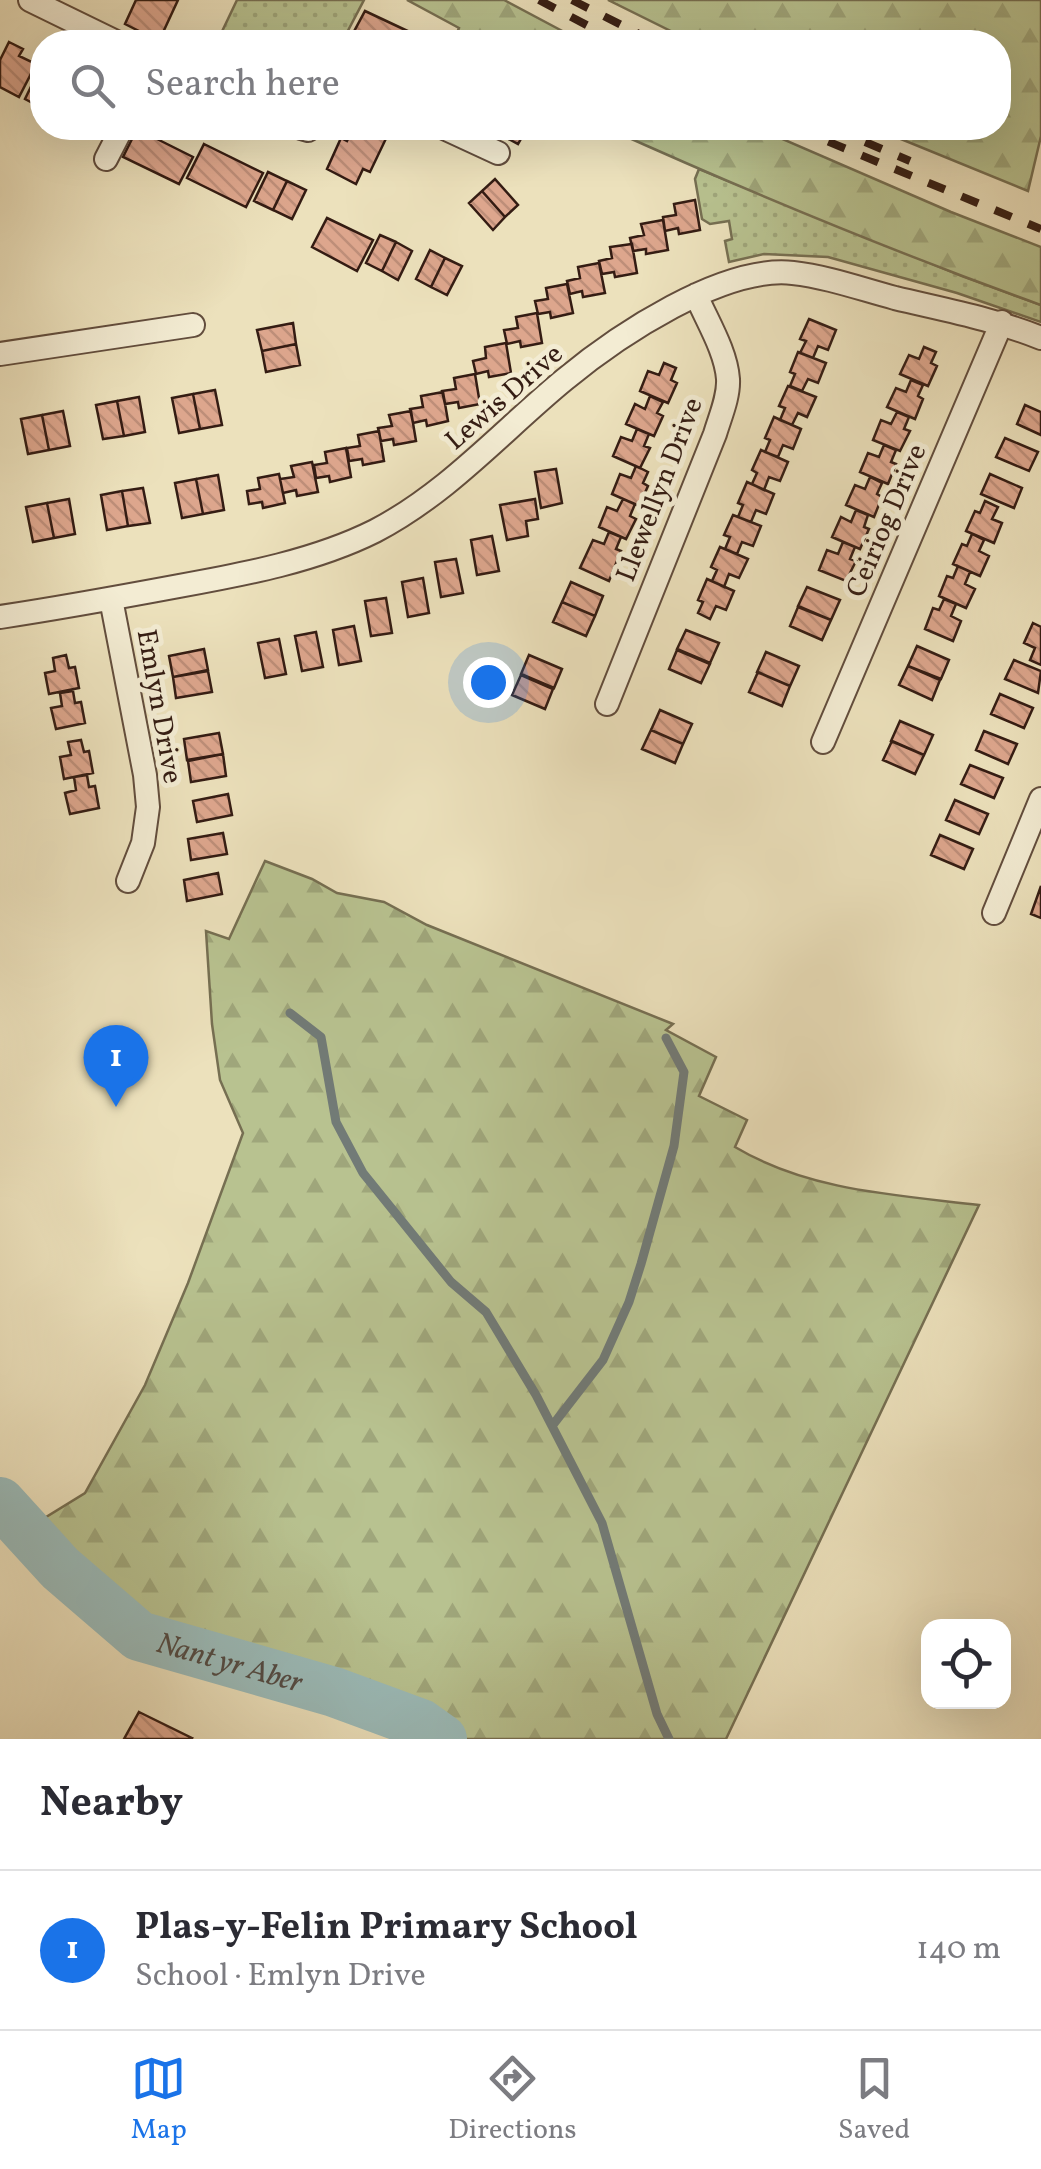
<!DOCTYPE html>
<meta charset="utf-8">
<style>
:root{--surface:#fff;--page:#f7f7f7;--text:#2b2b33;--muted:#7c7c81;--line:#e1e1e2;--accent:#1a73e8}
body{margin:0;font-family:Vollkorn,serif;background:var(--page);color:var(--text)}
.controls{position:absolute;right:30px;bottom:30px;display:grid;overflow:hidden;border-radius:20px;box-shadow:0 10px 40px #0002}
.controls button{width:90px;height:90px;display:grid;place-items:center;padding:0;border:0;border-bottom:2px solid var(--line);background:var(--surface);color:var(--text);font:50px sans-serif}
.you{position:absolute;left:488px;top:682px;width:35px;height:35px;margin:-25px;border:8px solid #fff;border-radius:50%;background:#1a73e8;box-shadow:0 0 0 15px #1a73e833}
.badge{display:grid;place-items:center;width:65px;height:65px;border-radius:50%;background:var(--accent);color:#fff;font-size:32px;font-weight:700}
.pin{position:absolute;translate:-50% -82px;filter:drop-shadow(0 2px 5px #0008)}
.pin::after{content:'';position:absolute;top:52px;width:35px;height:30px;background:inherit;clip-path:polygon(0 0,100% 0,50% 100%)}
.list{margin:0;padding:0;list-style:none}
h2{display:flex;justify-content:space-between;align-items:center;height:130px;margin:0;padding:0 40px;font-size:42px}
h2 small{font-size:32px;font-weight:400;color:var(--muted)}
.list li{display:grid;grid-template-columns:65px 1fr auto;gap:30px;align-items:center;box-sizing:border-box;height:160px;padding:0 40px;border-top:2px solid var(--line)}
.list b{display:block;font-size:38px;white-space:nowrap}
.list p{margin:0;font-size:32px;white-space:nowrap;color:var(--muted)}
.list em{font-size:32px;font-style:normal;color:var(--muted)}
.icon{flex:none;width:55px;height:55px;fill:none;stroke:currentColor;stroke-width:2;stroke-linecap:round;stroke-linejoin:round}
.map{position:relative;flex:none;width:1041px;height:1739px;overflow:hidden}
.search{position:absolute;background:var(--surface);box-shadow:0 10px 40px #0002;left:30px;right:30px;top:30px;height:110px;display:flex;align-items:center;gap:25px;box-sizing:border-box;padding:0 35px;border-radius:40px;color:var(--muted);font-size:38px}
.sheet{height:290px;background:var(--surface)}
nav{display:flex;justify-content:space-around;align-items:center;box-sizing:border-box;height:140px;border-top:2px solid var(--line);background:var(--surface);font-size:28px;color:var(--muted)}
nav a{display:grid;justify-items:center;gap:5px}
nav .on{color:var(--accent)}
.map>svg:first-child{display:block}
.grass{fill:url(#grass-dots);stroke:#766f52;stroke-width:2.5}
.forest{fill:url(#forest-firs);stroke:#766f52;stroke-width:2.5}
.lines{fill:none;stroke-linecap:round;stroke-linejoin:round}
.stream{stroke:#727b77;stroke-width:9}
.river{stroke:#9bbbb9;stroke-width:50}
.building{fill:url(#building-back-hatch);stroke:#341c13;stroke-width:2.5}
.minor-casing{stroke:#624d3d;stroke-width:26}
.minor{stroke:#f3ecd3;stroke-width:22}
.rail{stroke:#341c13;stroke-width:8;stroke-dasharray:18 18;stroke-linecap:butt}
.labels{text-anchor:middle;stroke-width:10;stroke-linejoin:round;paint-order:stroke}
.street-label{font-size:28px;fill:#341c13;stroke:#f3ecd3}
.water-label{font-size:30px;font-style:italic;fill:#534c45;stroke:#f3ecd3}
</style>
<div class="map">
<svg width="1041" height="1739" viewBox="0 0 1041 1739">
<defs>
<pattern id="grass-dots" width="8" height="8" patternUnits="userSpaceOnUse" patternTransform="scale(2.5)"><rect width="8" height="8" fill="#b8c290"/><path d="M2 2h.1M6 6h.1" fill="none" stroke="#9fa67b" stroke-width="1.8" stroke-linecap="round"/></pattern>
<pattern id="forest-firs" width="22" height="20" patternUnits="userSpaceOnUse" patternTransform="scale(2.5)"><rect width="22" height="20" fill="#b8c290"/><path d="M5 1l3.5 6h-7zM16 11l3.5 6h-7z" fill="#9fa67b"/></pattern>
<pattern id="building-back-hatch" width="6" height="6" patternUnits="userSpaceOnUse" patternTransform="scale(2.5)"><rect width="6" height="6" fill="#dda68d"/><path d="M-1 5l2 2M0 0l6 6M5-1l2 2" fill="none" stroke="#be8e79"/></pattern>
</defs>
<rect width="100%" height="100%" fill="#ece1bc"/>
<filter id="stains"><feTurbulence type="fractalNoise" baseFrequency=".002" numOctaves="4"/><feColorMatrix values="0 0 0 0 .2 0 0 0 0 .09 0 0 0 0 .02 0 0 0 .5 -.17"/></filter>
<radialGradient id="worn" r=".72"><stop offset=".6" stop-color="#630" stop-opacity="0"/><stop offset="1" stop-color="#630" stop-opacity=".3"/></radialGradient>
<path class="grass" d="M237,0H364L342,42H217Z
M699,169L962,276L1041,305V322L957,293L828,257L764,254L729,262L725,241L732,239L729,221L710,224L702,219L695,179Z"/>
<path class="forest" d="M407,0H504L583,42H453L459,28Z
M608,0H1041V136L1028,191L874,128H998V42H693Z
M607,128H757L951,212L1041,247V305C894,252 749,192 607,128Z
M265,861L312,879L337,893L384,902L427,925L673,1024L666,1030L716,1057L699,1096L747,1120L735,1147C809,1191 896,1195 979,1205L726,1739H442L421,1724L334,1692L139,1636L60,1568L25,1530L85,1493L145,1385L188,1283L243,1133L220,1080L212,1024L206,931L229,939Z"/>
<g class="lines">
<path class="stream" d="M290,1013L321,1037L336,1122L363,1173L451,1282L486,1312L536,1395L602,1523L657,1714L669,1739
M552,1426L603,1360L629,1302L641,1264L674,1146L684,1072L666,1038"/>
<path class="river" id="s1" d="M0,1502L60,1568L139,1636L334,1692L421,1724L442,1739"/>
</g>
<path class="building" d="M136,0H178L159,41L125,24Z
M365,11L431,42H357L350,39Z
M9,42L23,49L19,56L36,64L19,97L0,87V60Z
M42,64V108L25,99Z
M353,128H391L370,172L363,169L356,184L327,169L341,138L347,141Z
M488,128H527L518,144Z
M137,129L193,157L179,184L123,157Z
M204,144L263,173L246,207L187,178Z
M268,172L287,181L273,210L254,201Z
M495,179L518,205L505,217L482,191Z
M287,181L306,190L292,219L273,210Z
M482,191L505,217L493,230L469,203Z
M695,200L700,230L679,234L678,228L665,231L663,217L676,215L674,204Z
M327,218L373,240L357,271L312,247Z
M663,220L668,250L646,254V249L633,251L630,238L644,235L641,224Z
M380,235L396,242L382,271L366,263Z
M396,242L412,251L398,280L382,271Z
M632,244L637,273L615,277L614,272L602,274L599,261L612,258L610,247Z
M430,250L445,258L431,287L416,279Z
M445,258L462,266L447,295L431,287Z
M599,263L605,293L583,297L582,291L570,294L567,281L580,278L578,267Z
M567,284L573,313L551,318L550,312L538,314L535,301L548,299L546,288Z
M537,313L542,343L521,347L520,341L507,344L504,330L518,328L516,317Z
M809,319L836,330L828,350L818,346L813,358L800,353L806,341L800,339Z
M293,323L296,344L262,351L257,330Z
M506,343L511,373L489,377L488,371L476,374L473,361L486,358L485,347Z
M296,344L300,365L266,372L262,351Z
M924,347L936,352L931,363L937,366L928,386L900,374L909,355L919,359Z
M798,352L826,363L818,383L808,379L802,391L790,386L795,374L790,372Z
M664,363L676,368L671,380L677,383L668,403L640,391L648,371L659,375Z
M475,374L480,404L459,408L458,402L445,404L442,391L456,389L454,378Z
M911,380L923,385L918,396L923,399L915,419L887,407L896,388L906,392Z
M788,386L816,397L807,417L798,413L792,425L780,420L785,408L779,406Z
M215,390L222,425L200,429L193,394Z
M443,392L448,421L427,426L426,420L413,423L410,409L423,407L421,396Z
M193,394L200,429L179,433L172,398Z
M650,396L663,402L657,413L663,416L654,436L626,424L635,404L645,409Z
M139,397L145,432L124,436L117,401Z
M117,401L124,436L103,439L96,405Z
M1025,405L1041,412V435L1017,424Z
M63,411L70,446L49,450L42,415Z
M411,411L416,441L394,445L393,439L381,441L378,428L392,426L389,415Z
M897,412L909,417L904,429L910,431L900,451L873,440L881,420L891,424Z
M42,415L49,450L28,454L21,419Z
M774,417L801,429L793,449L783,445L778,457L765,452L770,440L765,438Z
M637,429L649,434L644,446L650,448L640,468L613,456L621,437L632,441Z
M379,431L384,461L363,465L362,459L349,461L347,448L360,446L358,435Z
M1005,438L1038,452L1029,471L996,457Z
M884,445L896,450L891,462L896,464L888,484L860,472L868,453L879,457Z
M346,448L351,477L330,482L329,476L316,478L314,465L327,463L325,452Z
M761,450L788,462L780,481L769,477L764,490L752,484L757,473L752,470Z
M312,462L318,492L297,496L296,490L283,493L280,479L294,477L291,466Z
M636,466L648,472L643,483L648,486L639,506L612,494L620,474L631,478Z
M556,469L562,503L541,508L535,472Z
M279,474L285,503L263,508L262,502L249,504L247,491L260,489L258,478Z
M990,474L1022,488L1014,508L981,494Z
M218,475L224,510L203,514L196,479Z
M870,477L882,483L877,494L882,497L874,517L846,505L855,485L865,489Z
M196,479L203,514L182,518L175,483Z
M747,482L774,494L766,514L756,510L751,522L738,517L743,505L738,503Z
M143,488L150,523L128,526L122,491Z
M122,491L128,526L107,530L101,495Z
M69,499L75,534L54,538L47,503Z
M535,499L538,519L526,521L528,536L507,540L500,505Z
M623,499L635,504L630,516L636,519L626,539L599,527L607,507L617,511Z
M985,501L998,507L992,519L1002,523L994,543L966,531L975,511L980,513Z
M47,503L54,538L33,542L26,507Z
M856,510L868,515L864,527L869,529L860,549L832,537L841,517L851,522Z
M733,515L761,526L753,546L742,542L737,554L725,549L730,537L724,535Z
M609,532L621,537L616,549L621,551L609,581L580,568L593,540L604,544Z
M972,534L984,540L979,551L989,556L980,576L953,564L962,544L967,546Z
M492,536L499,571L477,575L471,540Z
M843,542L855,547L850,559L856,561L846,581L819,570L827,550L838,554Z
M720,547L748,559L739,578L729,574L724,587L712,581L717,570L711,567Z
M456,559L463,593L441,597L435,562Z
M958,566L970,572L965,584L975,589L966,608L939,596L947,576L953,578Z
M423,578L429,613L408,617L402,582Z
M707,579L734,591L726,610L716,606L710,619L698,613L703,602L698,600Z
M571,582L603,596L595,616L562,602Z
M807,587L840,600L831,620L798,606Z
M386,598L392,633L371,636L365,601Z
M944,599L956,604L951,616L961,621L953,641L925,629L933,608L939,610Z
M562,602L595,616L586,636L553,622Z
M798,607L831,620L822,640L790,626Z
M1033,623L1041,627V665L1030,660L1035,648L1024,643Z
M354,626L361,661L339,665L333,630Z
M686,630L719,643L710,663L677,649Z
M316,632L323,667L302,671L295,636Z
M279,639L286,674L265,678L258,643Z
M917,646L949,660L941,679L908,666Z
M204,649L208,670L173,677L169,656Z
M677,650L710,664L701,683L669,669Z
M766,652L799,666L790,686L757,672Z
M66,655L69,668L75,667L79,688L49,694L45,673L55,671L53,658Z
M529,655L562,669L554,688L521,674Z
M1014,660L1041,671L1038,693L1005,679Z
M908,666L940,680L932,700L899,685Z
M208,671L212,692L176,698L173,677Z
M758,672L790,686L782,706L749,692Z
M521,675L553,689L545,709L512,695Z
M73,691L75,703L81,702L85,723L56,729L51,708L62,706L60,693Z
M1000,694L1033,708L1024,728L991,714Z
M660,710L692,724L683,744L651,730Z
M900,721L933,735L924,755L891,741Z
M651,730L683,744L675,763L642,749Z
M984,731L1017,744L1008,764L976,750Z
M219,733L223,754L187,760L184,739Z
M81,740L84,752L89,751L93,773L64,779L60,757L71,755L68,742Z
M892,741L924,755L915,774L883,760Z
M223,754L226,776L191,782L188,761Z
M970,765L1003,778L994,798L961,784Z
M87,775L89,787L95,786L99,808L70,814L65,793L76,790L74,777Z
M228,794L232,815L197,822L193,801Z
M955,800L988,814L979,834L946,820Z
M223,833L227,854L191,860L188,839Z
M940,835L973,849L964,869L931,855Z
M218,873L222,894L187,901L184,880Z
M1041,886V918L1031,914Z
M139,1712L192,1738L191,1739H124Z"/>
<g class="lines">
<defs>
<path id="minor" d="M30,0L116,42
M301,128L308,130L311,128
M444,128L498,153
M106,159L122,128
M0,354L193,325
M111,599L145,775L148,807L143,843L128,881
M0,617C60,608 120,597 179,586C245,574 315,561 375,531C448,493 502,431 564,380C617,336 723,265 793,273C828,277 861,289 895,298C945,310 994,319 1041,338
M607,704L715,434C720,417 729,397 728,379C726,351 707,321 696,295
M823,742L1002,322
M994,913L1041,799"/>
</defs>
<use href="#minor" class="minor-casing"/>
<use href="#minor" class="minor"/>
<path class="rail" d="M539,0L619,42
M572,0L655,42
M795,128L1041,229
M832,128L910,161"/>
</g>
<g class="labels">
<g class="street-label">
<text transform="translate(503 396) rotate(-41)" y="10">Lewis Drive</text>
<text transform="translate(658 489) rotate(-69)" y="10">Llewellyn Drive</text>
<text transform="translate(885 520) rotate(-67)" y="10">Ceiriog Drive</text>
<text transform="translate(161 706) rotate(80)" y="10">Emlyn Drive</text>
</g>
<g class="water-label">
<text dy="10" stroke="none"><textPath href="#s1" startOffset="288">Nant yr Aber</textPath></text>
</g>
</g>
<rect width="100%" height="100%" filter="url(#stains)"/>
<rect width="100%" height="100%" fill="url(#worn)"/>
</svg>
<div class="controls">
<button><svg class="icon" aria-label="locate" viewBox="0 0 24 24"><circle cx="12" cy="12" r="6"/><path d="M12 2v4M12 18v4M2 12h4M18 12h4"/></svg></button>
</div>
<div class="you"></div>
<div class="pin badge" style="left:116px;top:1107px">1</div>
<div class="search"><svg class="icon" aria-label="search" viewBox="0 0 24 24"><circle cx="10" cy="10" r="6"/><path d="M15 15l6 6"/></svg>Search here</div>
</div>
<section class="sheet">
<h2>Nearby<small></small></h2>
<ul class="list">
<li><span class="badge">1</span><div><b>Plas-y-Felin Primary School</b><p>School · Emlyn Drive</p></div><em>140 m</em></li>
</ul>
</section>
<nav>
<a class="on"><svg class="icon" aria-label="map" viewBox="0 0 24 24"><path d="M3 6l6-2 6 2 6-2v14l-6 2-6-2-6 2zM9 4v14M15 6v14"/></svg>Map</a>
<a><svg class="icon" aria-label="directions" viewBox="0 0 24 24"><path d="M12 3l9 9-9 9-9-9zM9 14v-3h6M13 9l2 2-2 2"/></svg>Directions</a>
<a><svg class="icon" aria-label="saved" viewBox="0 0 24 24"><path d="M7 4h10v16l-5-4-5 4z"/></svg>Saved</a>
</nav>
